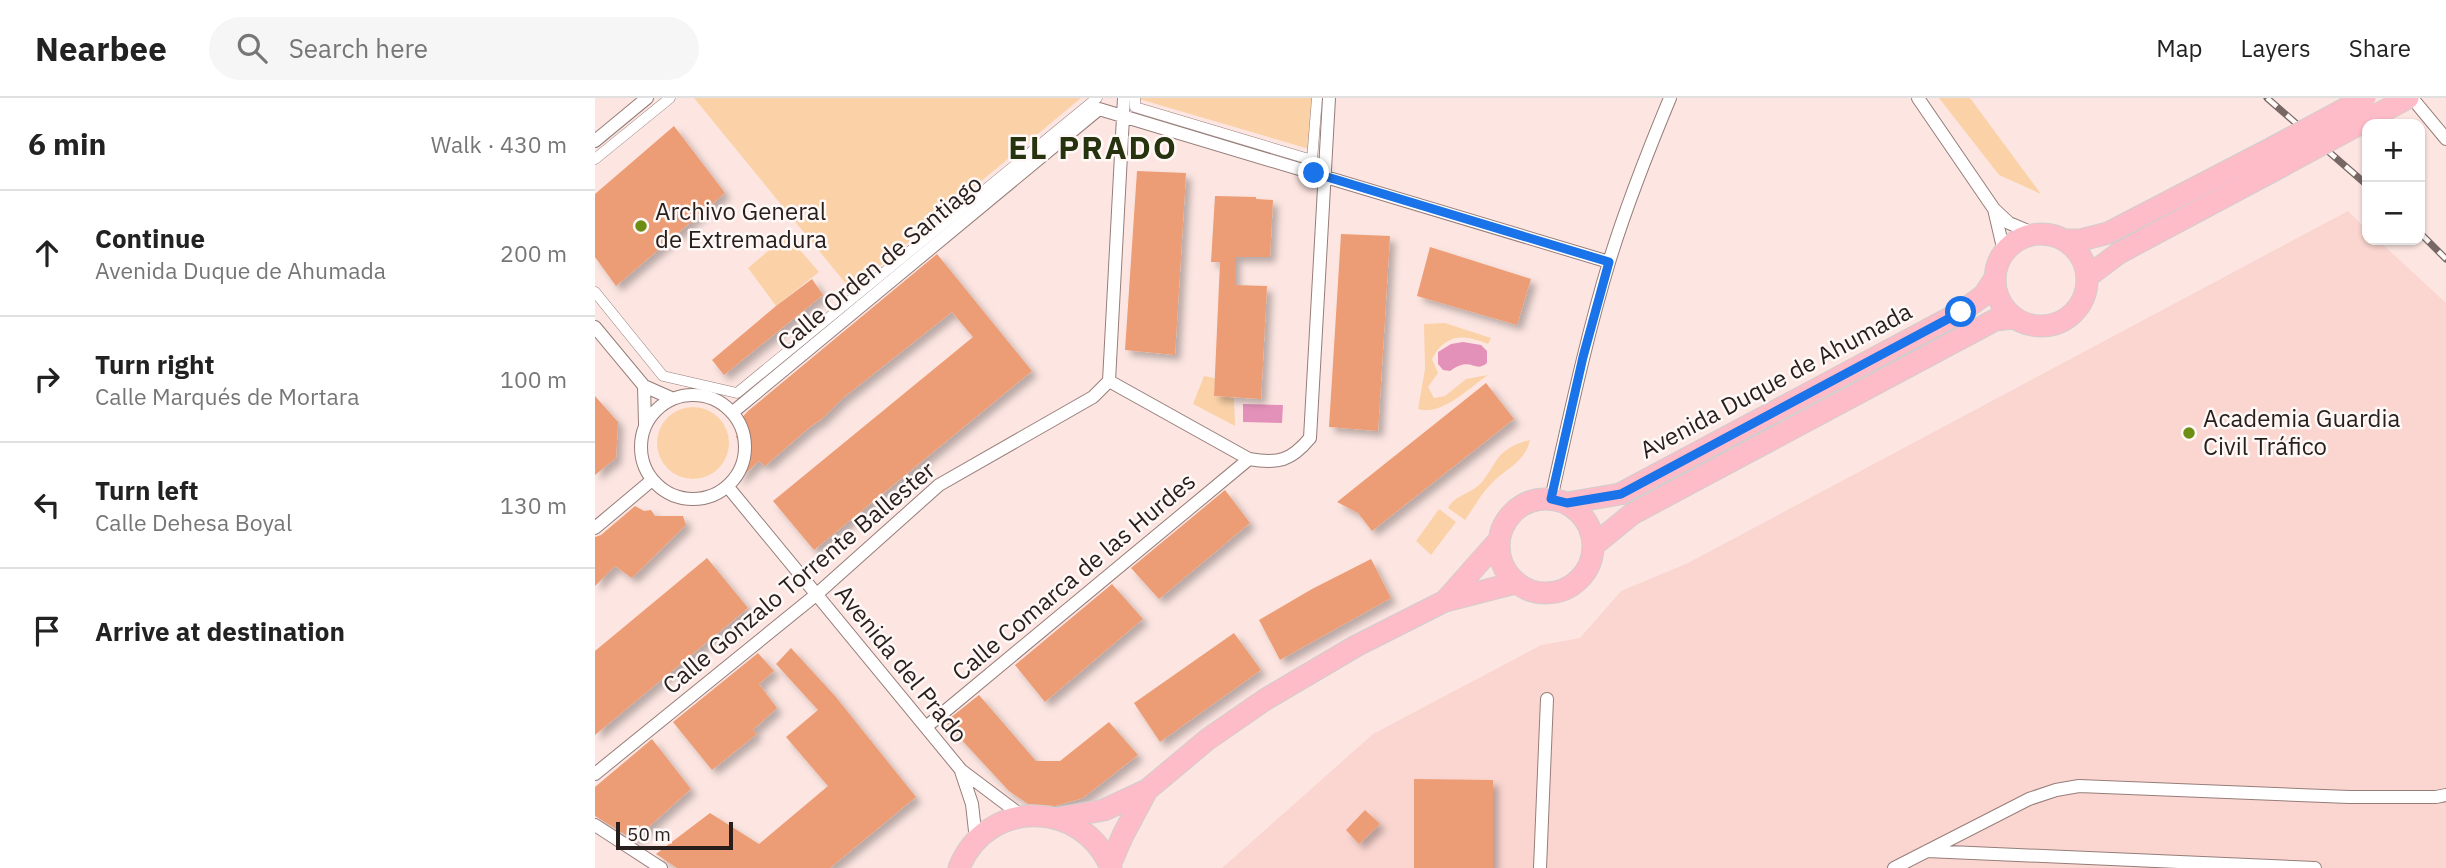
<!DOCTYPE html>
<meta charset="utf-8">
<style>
:root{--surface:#fff;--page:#f6f6f6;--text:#222;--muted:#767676;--line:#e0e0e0}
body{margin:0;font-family:"IBM Plex Sans",sans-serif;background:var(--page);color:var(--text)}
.controls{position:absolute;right:21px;top:21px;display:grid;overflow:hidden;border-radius:14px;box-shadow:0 2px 5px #0004}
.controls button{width:63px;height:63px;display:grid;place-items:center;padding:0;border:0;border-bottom:2px solid var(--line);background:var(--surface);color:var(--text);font:35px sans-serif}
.scale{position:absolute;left:21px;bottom:18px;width:117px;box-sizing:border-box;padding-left:7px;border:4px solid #281e1c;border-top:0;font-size:19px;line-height:24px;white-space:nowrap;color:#281e1c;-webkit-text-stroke:5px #fef8f7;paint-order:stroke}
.stop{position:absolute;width:21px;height:21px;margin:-16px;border:5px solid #1a73e8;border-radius:50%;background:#fff}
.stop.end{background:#1a73e8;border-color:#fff;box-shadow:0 2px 7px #0008}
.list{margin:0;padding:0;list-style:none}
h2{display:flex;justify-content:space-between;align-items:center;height:91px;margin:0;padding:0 28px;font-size:30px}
h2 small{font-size:23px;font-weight:400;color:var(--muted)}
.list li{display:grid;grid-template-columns:46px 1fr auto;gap:21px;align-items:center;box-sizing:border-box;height:126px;padding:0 28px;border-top:2px solid var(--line)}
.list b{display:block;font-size:26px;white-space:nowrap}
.list p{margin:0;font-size:23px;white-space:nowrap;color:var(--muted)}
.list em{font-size:23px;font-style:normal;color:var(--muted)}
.icon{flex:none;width:38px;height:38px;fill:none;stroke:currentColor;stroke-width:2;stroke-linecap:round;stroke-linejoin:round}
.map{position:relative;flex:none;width:1851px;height:770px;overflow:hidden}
header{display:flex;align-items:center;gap:42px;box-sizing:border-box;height:98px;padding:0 35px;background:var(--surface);border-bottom:2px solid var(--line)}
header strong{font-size:33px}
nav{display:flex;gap:38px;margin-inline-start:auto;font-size:24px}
.search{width:490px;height:63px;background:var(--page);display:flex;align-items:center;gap:18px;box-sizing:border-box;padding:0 24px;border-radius:38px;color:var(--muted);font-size:26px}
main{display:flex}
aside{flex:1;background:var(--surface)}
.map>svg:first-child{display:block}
.built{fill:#fbd6d0}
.green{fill:#fbd2a8}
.water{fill:#e491b9}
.building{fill:#ed9d74;filter:url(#shadow)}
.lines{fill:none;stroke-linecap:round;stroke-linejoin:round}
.pedestrian-casing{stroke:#967d79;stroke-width:11}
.minor-casing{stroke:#967d79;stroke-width:14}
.primary-casing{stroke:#d0cecd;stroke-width:23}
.pedestrian{stroke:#fff;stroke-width:10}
.minor{stroke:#fff;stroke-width:12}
.primary{stroke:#febcc8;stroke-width:21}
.rail-casing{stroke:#776865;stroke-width:7}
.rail{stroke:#fef8f7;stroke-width:4.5;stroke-dasharray:13;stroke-linecap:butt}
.primary-bridge-casing{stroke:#d0cecd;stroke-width:23;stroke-linecap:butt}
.primary-bridge{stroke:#febcc8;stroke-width:21}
.route{stroke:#1a73e8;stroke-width:9}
.poi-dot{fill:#6d8e13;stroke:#fef8f7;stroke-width:2.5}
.labels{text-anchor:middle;stroke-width:5;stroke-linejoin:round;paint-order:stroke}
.poi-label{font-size:24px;fill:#281e1c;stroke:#fef8f7;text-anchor:start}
.street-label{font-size:24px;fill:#281e1c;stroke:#fef8f7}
.district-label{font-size:32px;font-weight:bold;letter-spacing:2px;fill:#27330e;stroke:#fef8f7}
</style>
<header>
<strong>Nearbee</strong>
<div class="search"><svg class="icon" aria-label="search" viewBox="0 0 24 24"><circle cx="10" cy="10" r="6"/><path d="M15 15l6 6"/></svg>Search here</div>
<nav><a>Map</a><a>Layers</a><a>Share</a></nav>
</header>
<main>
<aside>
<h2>6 min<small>Walk · 430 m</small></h2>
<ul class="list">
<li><svg class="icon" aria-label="ahead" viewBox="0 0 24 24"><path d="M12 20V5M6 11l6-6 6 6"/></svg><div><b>Continue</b><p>Avenida Duque de Ahumada</p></div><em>200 m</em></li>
<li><svg class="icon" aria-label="right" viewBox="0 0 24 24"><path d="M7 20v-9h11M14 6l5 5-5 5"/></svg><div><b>Turn right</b><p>Calle Marqués de Mortara</p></div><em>100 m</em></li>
<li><svg class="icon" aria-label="left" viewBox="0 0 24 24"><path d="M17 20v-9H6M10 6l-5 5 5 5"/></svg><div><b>Turn left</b><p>Calle Dehesa Boyal</p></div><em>130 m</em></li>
<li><svg class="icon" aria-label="arrive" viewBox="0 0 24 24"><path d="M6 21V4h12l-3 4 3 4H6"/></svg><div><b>Arrive at destination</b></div></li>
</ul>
</aside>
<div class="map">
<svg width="1851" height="770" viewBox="0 0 1851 770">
<defs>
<filter id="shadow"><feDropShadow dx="5.5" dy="5.5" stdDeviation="3.5" flood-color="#0004"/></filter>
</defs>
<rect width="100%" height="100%" fill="#fde6e2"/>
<path class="built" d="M1753,113L1772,132V142H1783L1851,205V770H627L778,636L946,547L985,540L1026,493L1093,465Z"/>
<path class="green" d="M99,0H486L256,192Z
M717,0L714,51L544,1V0Z
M1344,0H1375L1446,96L1404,77Z
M192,137L224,174L181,208L153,170Z
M850,225L896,240L893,246C868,236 851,235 837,261L843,275L833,289L839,300L850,298L871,281L893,277C875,289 846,319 823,311L830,271L829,226Z
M609,278L620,280L619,298L639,300L640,328L598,306Z
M62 345a36 36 0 1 1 72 0a36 36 0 1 1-72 0Z
M935,342C930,365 910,371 896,386C886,396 878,411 870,422L853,410C858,399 873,396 883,388C894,378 900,360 910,353C918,347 926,344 935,342Z
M844,411L861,424L836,457L821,443Z"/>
<path class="water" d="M868,244L886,247L892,253V265C879,276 877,257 855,273L848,272L843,266V254L856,246Z
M648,306L688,307L687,325L648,324Z"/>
<path class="building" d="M79,28L130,95L21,188L0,159V96Z
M542,73L591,75L580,257L530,252Z
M620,98L661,99V101L678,102L675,159H640V187L672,188L666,301L619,298L625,164H616Z
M746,136L795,138L783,333L734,329Z
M835,149L936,181L922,227L822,198Z
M342,156L437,273L219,452L178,403L378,239L357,214L248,300L227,321L215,329L170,368L164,363L142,383L150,352L141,339L144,333L141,326L153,313Z
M217,181L228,197L129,277L117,262L181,208Z
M891,285L919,321L777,433L763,415L742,404Z
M0,298L23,324L21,360L0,377Z
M630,392L655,425L564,501L536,470Z
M40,408L49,413L56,412L60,418H88L91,427L37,480L20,468L0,488V439L6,437Z
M112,460L153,510L0,637V553Z
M776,461L796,500L685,562L664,522L717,491Z
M517,486L548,521L450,604L420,567Z
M639,535L666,572L565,644L539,605Z
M196,550L240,598L321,699L235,770H82L61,756L115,715L164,746L233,688L191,639L223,612L181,566Z
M163,555L179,573L164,586L182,610L158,632L162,636L117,672L78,624Z
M384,597L441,663H465L514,624L543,657L488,700L460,708L433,706L414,693L350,624Z
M57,641L96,691L39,742L0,718V689Z
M819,681L898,682V770H819Z
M770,712L785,726L764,746L751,732Z"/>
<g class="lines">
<defs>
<path id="pedestrian" d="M540,0V9L717,62L722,0
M0,61L75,0
M0,194L68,278L142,295L502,0"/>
<path id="minor" d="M1323,0L1399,111L1414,125L1440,136
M1817,0L1851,41
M0,43L52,0
M1399,111L1409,154
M0,229L49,288L76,300
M514,283L654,361C683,366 696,363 715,340L734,0
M514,283L529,0
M49,288L50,326
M46 349a52 52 0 1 1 104 0a52 52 0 1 1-104 0Z
M138,314L504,11L1014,164
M133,389L366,672L427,718
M956,401C974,321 991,240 1015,161C1032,106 1053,53 1075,0
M0,430L57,382
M331,629L654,361
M366,673L377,706L381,742
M0,676L222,496L344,387L498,299L514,283
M0,727L66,770
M1332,753L1720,770
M945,770L952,601
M1299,770L1434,701L1461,692L1484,688L1754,699H1841L1851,697"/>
<path id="primary" d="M1400 182a46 46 0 1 1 92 0a46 46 0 1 1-92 0Z
M1470,142H1486L1513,135L1677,50
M1492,179L1524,155L1687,68
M904 448a47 47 0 1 1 94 0a47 47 0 1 1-94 0Z
M972,405L1025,396L1366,214L1389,197L1400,180
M999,447L1037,416L1400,222L1419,220
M850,503L904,442
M463,720L509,712L552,692L613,641L671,601L761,548L850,503L920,485
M515,767L528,737L552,692
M364,770C391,700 488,701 516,770"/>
</defs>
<use href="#pedestrian" class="pedestrian-casing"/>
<use href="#minor" class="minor-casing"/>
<use href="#primary" class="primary-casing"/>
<use href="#pedestrian" class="pedestrian"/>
<use href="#minor" class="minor"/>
<use href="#primary" class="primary"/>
<defs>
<path id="rail" d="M1672,0L1772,87
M1825,135L1851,161"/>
</defs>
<use href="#rail" class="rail-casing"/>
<use href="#rail" class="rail"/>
<defs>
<path id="primary-bridge" d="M1677,50L1770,0
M1687,68L1813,0"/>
</defs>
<use href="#primary-bridge" class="primary-bridge-casing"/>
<use href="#primary-bridge" class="primary-bridge"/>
</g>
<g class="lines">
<path class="route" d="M719,75L1014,164L988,259L956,401L972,405L1026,396L1366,214"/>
</g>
<g class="poi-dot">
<circle cx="46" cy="128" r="7"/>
<circle cx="1594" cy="335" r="7"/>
</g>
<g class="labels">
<g class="poi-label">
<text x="60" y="122">Archivo General<tspan x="60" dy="28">de Extremadura</tspan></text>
<text x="1608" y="329">Academia Guardia<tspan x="1608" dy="28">Civil Tráfico</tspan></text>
</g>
<g class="street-label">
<text transform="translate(285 165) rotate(-40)" y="8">Calle Orden de Santiago</text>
<text transform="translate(1181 283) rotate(-28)" y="8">Avenida Duque de Ahumada</text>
<text transform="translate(479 479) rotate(-40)" y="8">Calle Comarca de las Hurdes</text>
<text transform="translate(204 480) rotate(-40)" y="8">Calle Gonzalo Torrente Ballester</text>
<text transform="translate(306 566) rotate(51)" y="8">Avenida del Prado</text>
</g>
<g class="district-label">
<text x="498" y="61">EL PRADO</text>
</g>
</g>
</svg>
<div class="controls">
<button>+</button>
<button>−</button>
</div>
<div class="scale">50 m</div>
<div class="stop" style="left:1366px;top:214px"></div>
<div class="stop end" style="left:719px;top:75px"></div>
</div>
</main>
